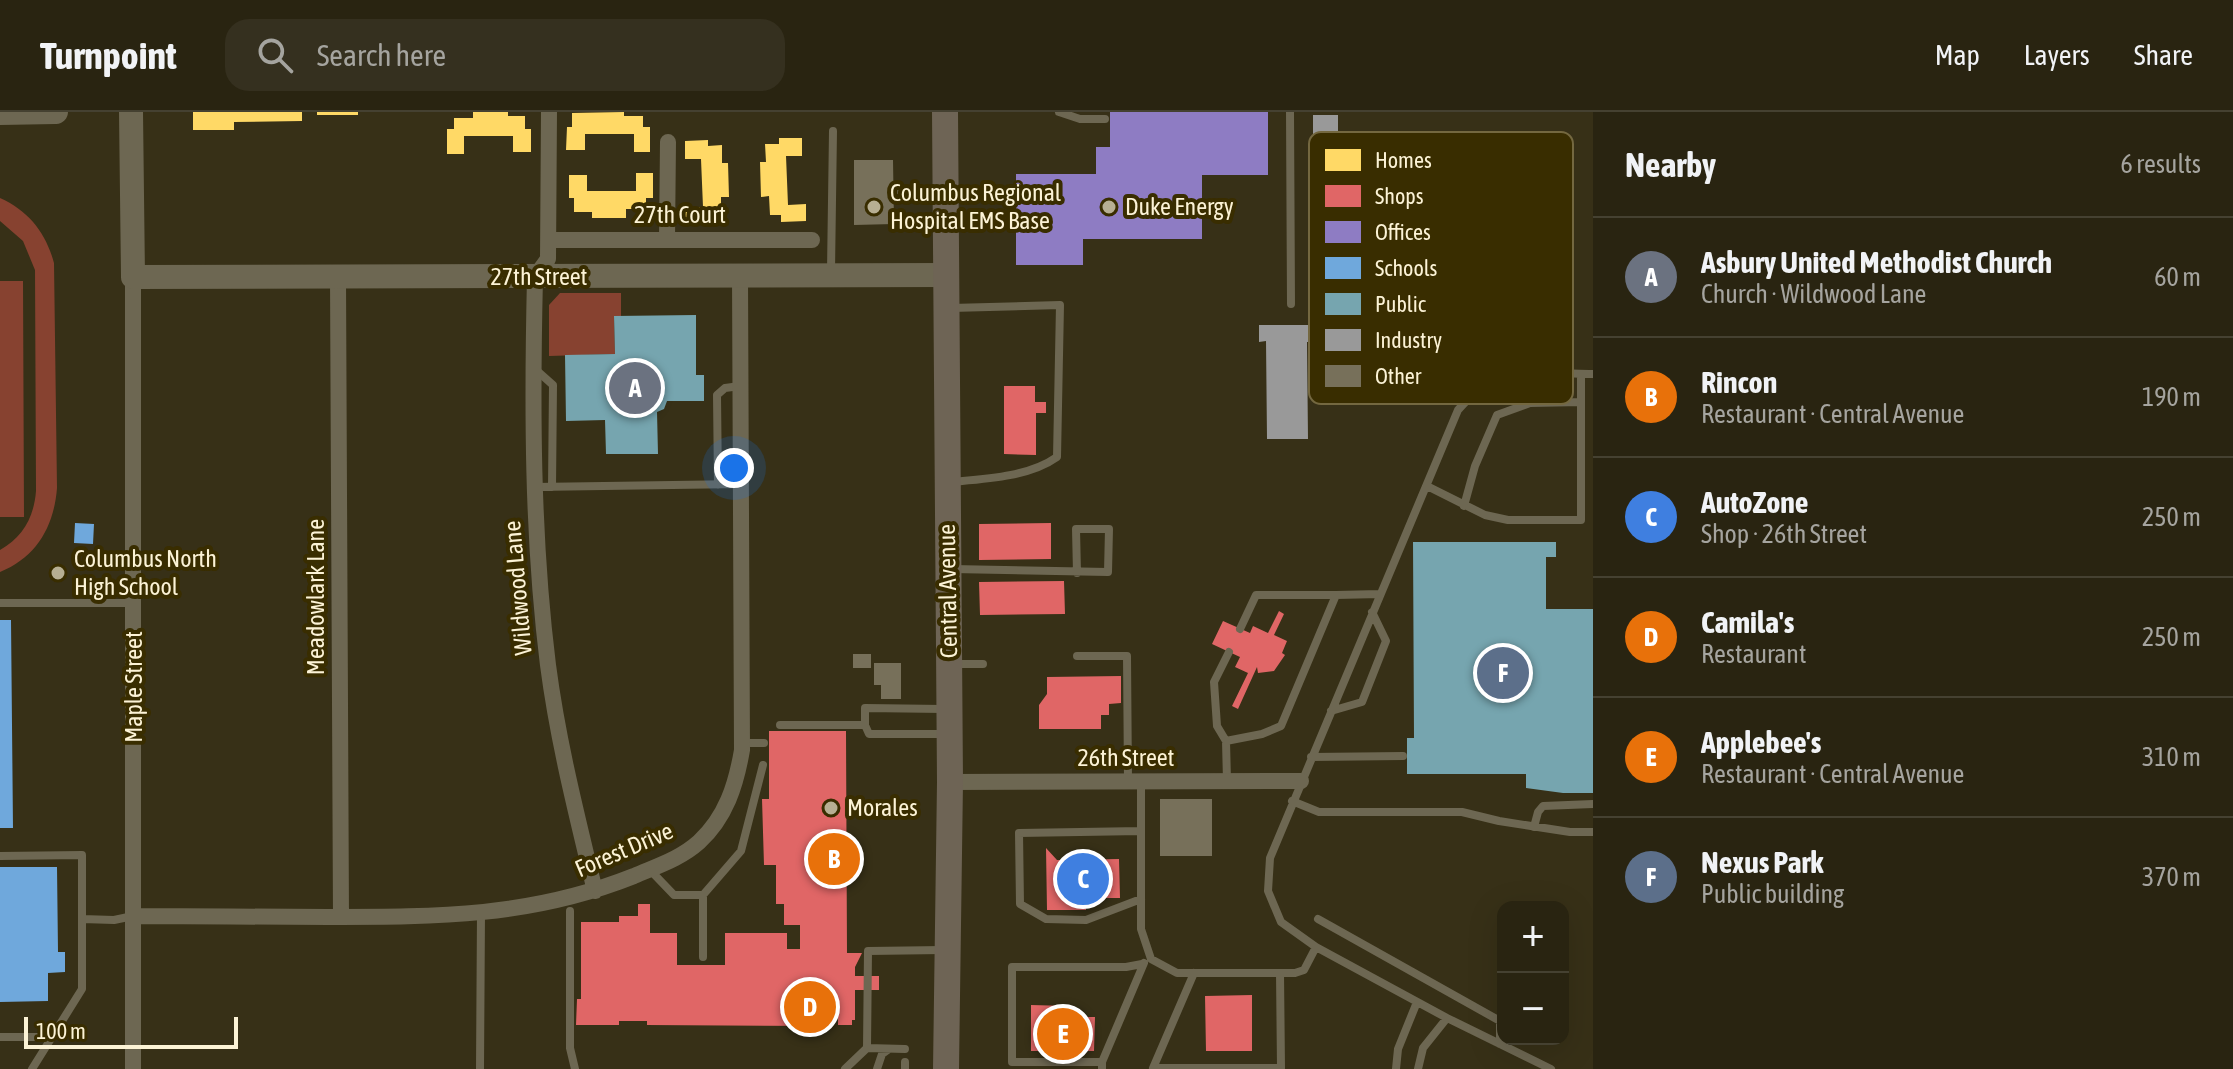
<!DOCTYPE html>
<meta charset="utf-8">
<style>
:root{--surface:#292411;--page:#35301f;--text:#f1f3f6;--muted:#a5a49f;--line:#454131;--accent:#b7af93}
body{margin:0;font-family:"Asap Condensed",sans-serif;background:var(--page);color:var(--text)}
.controls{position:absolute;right:24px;bottom:24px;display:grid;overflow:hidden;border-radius:16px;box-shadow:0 8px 32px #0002}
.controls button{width:72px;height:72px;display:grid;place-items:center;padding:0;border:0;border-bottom:2px solid var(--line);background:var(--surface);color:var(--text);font:40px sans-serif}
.scale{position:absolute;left:24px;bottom:20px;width:214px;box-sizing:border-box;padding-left:8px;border:4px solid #fcf3d6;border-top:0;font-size:22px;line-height:28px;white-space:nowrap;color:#fcf3d6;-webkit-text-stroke:6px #392d00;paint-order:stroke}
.you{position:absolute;left:734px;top:356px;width:28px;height:28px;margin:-20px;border:6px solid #fff;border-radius:50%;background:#1a73e8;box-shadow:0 0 0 12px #1a73e833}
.badge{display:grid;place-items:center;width:52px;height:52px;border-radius:50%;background:var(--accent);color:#fff;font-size:26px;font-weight:700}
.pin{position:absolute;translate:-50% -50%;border:4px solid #fff;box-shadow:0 2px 8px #0006}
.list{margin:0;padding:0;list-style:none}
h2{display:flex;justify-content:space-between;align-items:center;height:104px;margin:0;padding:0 32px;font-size:34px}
h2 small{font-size:26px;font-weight:400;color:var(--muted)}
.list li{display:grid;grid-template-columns:52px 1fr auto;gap:24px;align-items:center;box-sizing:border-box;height:120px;padding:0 32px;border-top:2px solid var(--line)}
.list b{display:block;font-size:30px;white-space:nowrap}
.list p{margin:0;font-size:26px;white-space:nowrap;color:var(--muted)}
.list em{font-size:26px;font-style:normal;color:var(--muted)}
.icon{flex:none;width:44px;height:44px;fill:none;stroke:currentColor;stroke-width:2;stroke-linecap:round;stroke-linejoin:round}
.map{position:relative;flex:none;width:1593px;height:957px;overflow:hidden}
header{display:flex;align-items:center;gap:48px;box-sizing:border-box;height:112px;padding:0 40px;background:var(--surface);border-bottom:2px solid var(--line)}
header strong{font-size:38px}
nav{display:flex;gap:44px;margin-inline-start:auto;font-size:28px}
.search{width:560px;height:72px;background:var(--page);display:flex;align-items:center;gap:20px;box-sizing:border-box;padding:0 28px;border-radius:24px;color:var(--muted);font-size:30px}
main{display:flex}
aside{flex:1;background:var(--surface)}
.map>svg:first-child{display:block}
.green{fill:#874230}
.homes{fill:#ffd966}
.shops{fill:#e06666}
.offices{fill:#8e7cc3}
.schools{fill:#6fa8dc}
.public{fill:#76a5af}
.industry{fill:#999}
.building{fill:#77705a}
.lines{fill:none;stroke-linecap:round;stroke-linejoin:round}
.lane{stroke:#6d6752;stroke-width:8}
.street{stroke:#6d6752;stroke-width:16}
.secondary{stroke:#6d6752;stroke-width:24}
.primary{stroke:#6e6455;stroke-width:26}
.poi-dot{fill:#b7af93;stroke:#392d00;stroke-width:3}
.labels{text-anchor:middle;stroke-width:8;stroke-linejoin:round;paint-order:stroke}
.poi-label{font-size:24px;fill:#fcf3d6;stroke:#392d00;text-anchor:start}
.street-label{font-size:24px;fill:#fcf3d6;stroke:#392d00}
.key{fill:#392d00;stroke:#746840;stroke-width:2}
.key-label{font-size:22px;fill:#fcf3d6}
</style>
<header>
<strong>Turnpoint</strong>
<div class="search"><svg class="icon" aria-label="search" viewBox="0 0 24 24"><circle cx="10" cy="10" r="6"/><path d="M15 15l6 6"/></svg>Search here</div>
<nav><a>Map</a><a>Layers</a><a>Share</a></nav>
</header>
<main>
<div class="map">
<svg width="1593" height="957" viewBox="0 0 1593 957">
<rect width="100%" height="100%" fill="#373017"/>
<path class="green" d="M0,86C29,99 46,121 54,151L57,376C54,414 37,445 0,460V438C23,425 34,405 36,379L35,158L23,129L0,109Z
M0,169H23L24,405H0Z
M560,181H621V204L614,205L615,242L549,244V193Z"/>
<path class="homes" d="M193,0H302V9L234,10V18H193Z
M317,0H358V3H317Z
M473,0H508V4H525V17H531V40H513V24H464V42H447V17H454V6H473Z
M624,0V4H643V15H650V40H634V22H585V38H566L567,15H572V1Z
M779,26H802V44H786L788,93L806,92V109L781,110V103H770L769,84L761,85L760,50H766L765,32H779Z
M708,28V34L722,33V51H728L729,85H721V104L710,105L711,112L685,113L684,96L703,95L701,47H685V29Z
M636,61H653V86H646V97H626V106H592V100H574V86H569V63H587V79H636Z"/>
<path class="shops" d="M1004,274H1035V290H1046V301H1036V343L1004,342Z
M1051,411V447L979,448V412Z
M1064,469L1065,502L980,503L979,470Z
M1279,499L1284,502L1274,523L1287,529L1282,541L1285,543L1274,559L1258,561L1257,555L1238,597L1232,594L1248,561L1235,555L1240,545L1212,532L1223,509L1250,521L1253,514L1268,521Z
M1121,564V591L1109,592V603H1101V617H1039V593L1047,582V565Z
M769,619H846L847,841H862L855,855V864H879V878H855V908H852V913H838V906H831V914L647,913V909H619V913H576L577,887H581V810H619V804H638V792H650V821H677V853H725V821H787V837H800V813H784V792H776V753H764L762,687H769Z
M1046,736L1057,748L1119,747L1120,786H1086V798H1047Z
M1252,883V939H1206L1205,884Z
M1031,893L1068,894V905H1095L1094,939H1031Z"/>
<path class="offices" d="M1110,0H1268V63H1202V127H1083V153H1016V62H1096V35H1110Z"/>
<path class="schools" d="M75,411L94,412L93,432L74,431Z
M0,508H11L13,716H0Z
M0,755H57L58,840H65V860L48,861V889L0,890Z"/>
<path class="public" d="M696,203V263H704V289H667L664,297L657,300L658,342H606L605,308L566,309L565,243L615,242L614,204Z
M1413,430H1556V445H1546V497H1593V681H1563L1526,676V662H1407V626H1414Z"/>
<path class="industry" d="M1313,3H1338V92H1313Z
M1259,213H1317L1318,230H1307L1308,327H1267L1266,229L1259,230Z"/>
<path class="building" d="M854,48H893L894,112L854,113Z
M853,542H871V556H853Z
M874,551H901V587H881V573H874Z
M1160,687H1212V744H1160Z"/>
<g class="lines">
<path class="lane" d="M1059,0L1080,7H1105
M1290,0L1291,192
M894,78H941
M831,159L833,19
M951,196L1060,193L1057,345C1029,365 985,367 951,370
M535,257L553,273L552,375
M718,373L717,283L725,276L740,274
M1427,374L1485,403L1508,408H1581V262
M535,375L741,372
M1464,394L1475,354L1497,303L1530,291L1581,290
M952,457L1108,460L1109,417H1076L1077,461
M0,491H133
M1240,517L1256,483H1336
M1077,544H1127L1128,669
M953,552H983
M1331,599L1362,590L1386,529L1372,500
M780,613H865L869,622H945
M865,613V596L944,597
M1226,629L1217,614L1214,570L1229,540
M743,631H764
M1311,645L1403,644
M1227,669L1226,629L1262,622L1281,614L1336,483L1380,482
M1141,670V817L1151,847L1177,861H1295L1304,858L1316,835
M1292,689L1319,700H1462L1499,709L1570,720H1593
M1534,715L1538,700L1543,694L1593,692
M1141,719L1019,721L1020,792L1046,807L1086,808L1141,787
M0,744L82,743V807
M650,758L674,783H703L741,739L763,653
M570,799V936L575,957
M1318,807L1500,909V932
M703,845V783
M1194,861L1153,956H1281L1280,861
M0,925H52
M867,936L868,839L943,838
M905,950V957
M1102,950H1012V855H1126L1142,852
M32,957L82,877V807L114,808L133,804
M480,957L481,801
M845,957L867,936L905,937
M877,957L882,942L889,937
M1102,957V950L1144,851
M1396,957L1398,937L1417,890
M1418,957L1423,936L1447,906
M1551,957L1447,906L1316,835L1281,810L1268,779L1270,746L1458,298C1468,287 1478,276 1492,269C1516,257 1565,262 1593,262"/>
<path class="street" d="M549,0L548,147L535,165C532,294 532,425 548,553C558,630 577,704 595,779
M667,127L668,30
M549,128H812
M338,166L341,805
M950,670L1301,669
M133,804C198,804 263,805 328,805C438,805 531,805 634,764C657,754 680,747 699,730C726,705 736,673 742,638L740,164
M133,957V165"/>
<path class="secondary" d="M131,0L133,165L946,163
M0,1L56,0"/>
<path class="primary" d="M945,0L950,670L946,957"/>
</g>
<g class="poi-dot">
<circle cx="874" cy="95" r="8"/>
<circle cx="1109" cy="95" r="8"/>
<circle cx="58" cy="461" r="8"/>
<circle cx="831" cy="696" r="8"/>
</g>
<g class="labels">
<g class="poi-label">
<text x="890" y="89">Columbus Regional<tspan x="890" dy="28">Hospital EMS Base</tspan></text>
<text x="1125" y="103">Duke Energy</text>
<text x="74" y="455">Columbus North<tspan x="74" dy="28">High School</tspan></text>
<text x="847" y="704">Morales</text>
</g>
<g class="street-label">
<text x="680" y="111">27th Court</text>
<text x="539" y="173">27th Street</text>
<text transform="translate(518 476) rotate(-95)" y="8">Wildwood Lane</text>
<text transform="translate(948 479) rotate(-91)" y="8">Central Avenue</text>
<text transform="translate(316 485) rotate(-90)" y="8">Meadowlark Lane</text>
<text transform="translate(134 575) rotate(-90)" y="8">Maple Street</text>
<text x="1126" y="654">26th Street</text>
<text transform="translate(624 738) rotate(-23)" y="8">Forest Drive</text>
</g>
</g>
<rect x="1309" y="20" width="264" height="272" rx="12" class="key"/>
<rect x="1325" y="37" width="36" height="22" fill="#ffd966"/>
<rect x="1325" y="73" width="36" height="22" fill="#e06666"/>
<rect x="1325" y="109" width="36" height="22" fill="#8e7cc3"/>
<rect x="1325" y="145" width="36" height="22" fill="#6fa8dc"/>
<rect x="1325" y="181" width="36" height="22" fill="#76a5af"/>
<rect x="1325" y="217" width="36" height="22" fill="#999"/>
<rect x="1325" y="253" width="36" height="22" fill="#77705a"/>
<g class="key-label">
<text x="1375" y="56">Homes</text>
<text x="1375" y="92">Shops</text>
<text x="1375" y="128">Offices</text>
<text x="1375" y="164">Schools</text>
<text x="1375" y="200">Public</text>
<text x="1375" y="236">Industry</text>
<text x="1375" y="272">Other</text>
</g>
</svg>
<div class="controls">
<button>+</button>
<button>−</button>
</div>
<div class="scale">100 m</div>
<div class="you"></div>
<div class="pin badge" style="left:635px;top:276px;background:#6b7280">A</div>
<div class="pin badge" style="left:834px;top:747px;background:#e8710a">B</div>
<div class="pin badge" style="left:1083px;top:767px;background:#3f7fe0">C</div>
<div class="pin badge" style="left:810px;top:895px;background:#e8710a">D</div>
<div class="pin badge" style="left:1063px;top:922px;background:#e8710a">E</div>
<div class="pin badge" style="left:1503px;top:561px;background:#5c6f8a">F</div>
</div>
<aside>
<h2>Nearby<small>6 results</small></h2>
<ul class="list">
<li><span class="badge" style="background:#6b7280">A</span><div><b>Asbury United Methodist Church</b><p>Church · Wildwood Lane</p></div><em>60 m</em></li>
<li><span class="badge" style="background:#e8710a">B</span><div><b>Rincon</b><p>Restaurant · Central Avenue</p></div><em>190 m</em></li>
<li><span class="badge" style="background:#3f7fe0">C</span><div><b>AutoZone</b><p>Shop · 26th Street</p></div><em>250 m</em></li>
<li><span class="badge" style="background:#e8710a">D</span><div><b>Camila's</b><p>Restaurant</p></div><em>250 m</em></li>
<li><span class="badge" style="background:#e8710a">E</span><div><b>Applebee's</b><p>Restaurant · Central Avenue</p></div><em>310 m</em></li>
<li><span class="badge" style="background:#5c6f8a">F</span><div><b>Nexus Park</b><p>Public building</p></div><em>370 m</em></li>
</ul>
</aside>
</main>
